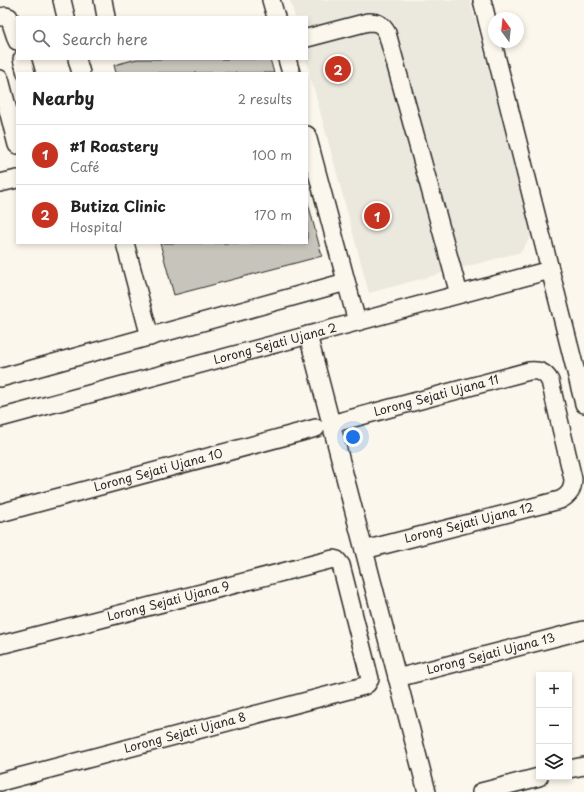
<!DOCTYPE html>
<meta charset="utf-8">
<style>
:root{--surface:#fff;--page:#f6f6f6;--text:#222;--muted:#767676;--line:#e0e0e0;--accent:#c8321e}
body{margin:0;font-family:"Playpen Sans",sans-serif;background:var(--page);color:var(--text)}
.controls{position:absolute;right:12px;bottom:12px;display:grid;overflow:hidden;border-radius:0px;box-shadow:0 2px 6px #0003}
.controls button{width:36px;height:36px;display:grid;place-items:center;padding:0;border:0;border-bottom:1px solid var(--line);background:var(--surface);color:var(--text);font:20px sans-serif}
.compass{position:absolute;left:488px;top:12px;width:36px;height:36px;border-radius:50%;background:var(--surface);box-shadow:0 2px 6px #0003;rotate:345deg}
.you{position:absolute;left:353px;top:437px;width:14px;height:14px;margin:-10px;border:3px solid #fff;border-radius:50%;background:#1a73e8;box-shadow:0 0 0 6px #1a73e833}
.badge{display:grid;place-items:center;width:26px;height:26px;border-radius:50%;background:var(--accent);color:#fff;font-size:13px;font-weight:700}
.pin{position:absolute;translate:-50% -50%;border:2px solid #fff;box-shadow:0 1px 4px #0006}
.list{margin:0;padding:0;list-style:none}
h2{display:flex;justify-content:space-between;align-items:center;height:52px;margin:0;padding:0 16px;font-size:17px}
h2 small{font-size:13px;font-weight:400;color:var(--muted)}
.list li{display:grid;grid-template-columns:26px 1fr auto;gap:12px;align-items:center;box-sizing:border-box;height:60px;padding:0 16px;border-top:1px solid var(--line)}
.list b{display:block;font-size:15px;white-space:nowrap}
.list p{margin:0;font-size:13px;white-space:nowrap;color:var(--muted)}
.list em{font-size:13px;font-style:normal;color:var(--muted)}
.icon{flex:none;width:22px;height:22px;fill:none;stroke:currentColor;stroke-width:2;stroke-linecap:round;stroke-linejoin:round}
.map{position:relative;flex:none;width:584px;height:792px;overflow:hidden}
.search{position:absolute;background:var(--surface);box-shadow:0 2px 6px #0003;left:16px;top:16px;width:292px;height:44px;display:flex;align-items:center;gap:10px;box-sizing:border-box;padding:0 14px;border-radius:0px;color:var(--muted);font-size:15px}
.panel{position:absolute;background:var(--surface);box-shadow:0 2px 6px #0003;left:16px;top:72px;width:292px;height:172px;border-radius:0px}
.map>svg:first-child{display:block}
.built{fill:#ebe8de}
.building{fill:#c7c4bc;stroke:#2b2b2b}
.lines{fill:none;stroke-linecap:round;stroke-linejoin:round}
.minor-casing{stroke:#2b2b2b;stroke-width:20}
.minor{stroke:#fbf7ec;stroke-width:17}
.labels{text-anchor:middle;stroke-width:3;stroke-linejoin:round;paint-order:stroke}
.street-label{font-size:12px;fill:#2b2b2b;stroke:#fbf7ec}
</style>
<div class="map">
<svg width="584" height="792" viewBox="0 0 584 792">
<rect width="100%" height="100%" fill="#fbf7ec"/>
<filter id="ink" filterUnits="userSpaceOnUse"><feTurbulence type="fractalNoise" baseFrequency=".025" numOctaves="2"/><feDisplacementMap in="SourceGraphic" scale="8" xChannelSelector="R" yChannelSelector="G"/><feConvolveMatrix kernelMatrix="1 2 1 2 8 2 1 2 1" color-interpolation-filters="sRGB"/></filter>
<g filter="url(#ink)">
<path class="built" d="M290,0H470L532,234L521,252L369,293L306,59H307V17H295Z"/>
<path class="building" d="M137,59H270L274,73H116L114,65Z
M307,199L322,256L174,295L160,243H307Z"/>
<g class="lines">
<defs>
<g id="minor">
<path d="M62,0L66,17"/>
<path d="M103,0L106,17"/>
<path d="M271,0L276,17"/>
<path d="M482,0L584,404"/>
<path d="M0,17L6,16L9,17L17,41"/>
<path d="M307,38L368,22C378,22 382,24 387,33L459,294"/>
<path d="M22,59L26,73"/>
<path d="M77,59L81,73"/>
<path d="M287,59L291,73"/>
<path d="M0,79L17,145"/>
<path d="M307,135L357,322"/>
<path d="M0,183L17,179"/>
<path d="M125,243L150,337"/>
<path d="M308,335L427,792"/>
<path d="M0,378L346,282"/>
<path id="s1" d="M0,418L550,270"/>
<path id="s2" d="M331,424L529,371C539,370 545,372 550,381L573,479C573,489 570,495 560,500L364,550"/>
<path id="s3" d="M0,513L316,428"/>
<path id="s4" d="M0,645L333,559L337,560L341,565L370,679L367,684L364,686L0,782"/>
<path id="s5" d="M397,678L584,630"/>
<path d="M569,769L584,766"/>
<path d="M481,792L539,777"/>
</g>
</defs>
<use href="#minor" class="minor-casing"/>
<use href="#minor" class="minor"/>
</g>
</g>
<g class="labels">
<g class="street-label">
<text dy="4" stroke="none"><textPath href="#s1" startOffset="285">Lorong Sejati Ujana 2</textPath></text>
<text dy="4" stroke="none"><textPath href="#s2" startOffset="109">Lorong Sejati Ujana 11</textPath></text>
<text dy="4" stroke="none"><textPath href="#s3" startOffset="164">Lorong Sejati Ujana 10</textPath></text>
<text transform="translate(469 523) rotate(-14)" y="4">Lorong Sejati Ujana 12</text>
<text dy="4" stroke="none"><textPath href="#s4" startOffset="174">Lorong Sejati Ujana 9</textPath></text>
<text dy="4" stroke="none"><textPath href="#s5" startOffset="97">Lorong Sejati Ujana 13</textPath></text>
<text transform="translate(185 733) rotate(-15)" y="4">Lorong Sejati Ujana 8</text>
</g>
</g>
</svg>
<div class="controls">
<button>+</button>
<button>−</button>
<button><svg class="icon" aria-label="layers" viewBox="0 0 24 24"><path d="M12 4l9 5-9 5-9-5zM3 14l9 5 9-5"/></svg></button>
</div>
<svg class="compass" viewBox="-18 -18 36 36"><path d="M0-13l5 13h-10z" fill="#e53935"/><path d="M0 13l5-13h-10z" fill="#767676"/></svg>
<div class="you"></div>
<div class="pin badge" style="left:377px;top:216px">1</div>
<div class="pin badge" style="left:338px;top:69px">2</div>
<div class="search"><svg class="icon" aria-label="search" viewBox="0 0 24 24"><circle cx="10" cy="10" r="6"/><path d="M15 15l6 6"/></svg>Search here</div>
<section class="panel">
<h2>Nearby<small>2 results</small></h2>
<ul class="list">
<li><span class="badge">1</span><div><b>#1 Roastery</b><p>Café</p></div><em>100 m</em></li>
<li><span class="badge">2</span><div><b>Butiza Clinic</b><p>Hospital</p></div><em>170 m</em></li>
</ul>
</section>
</div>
